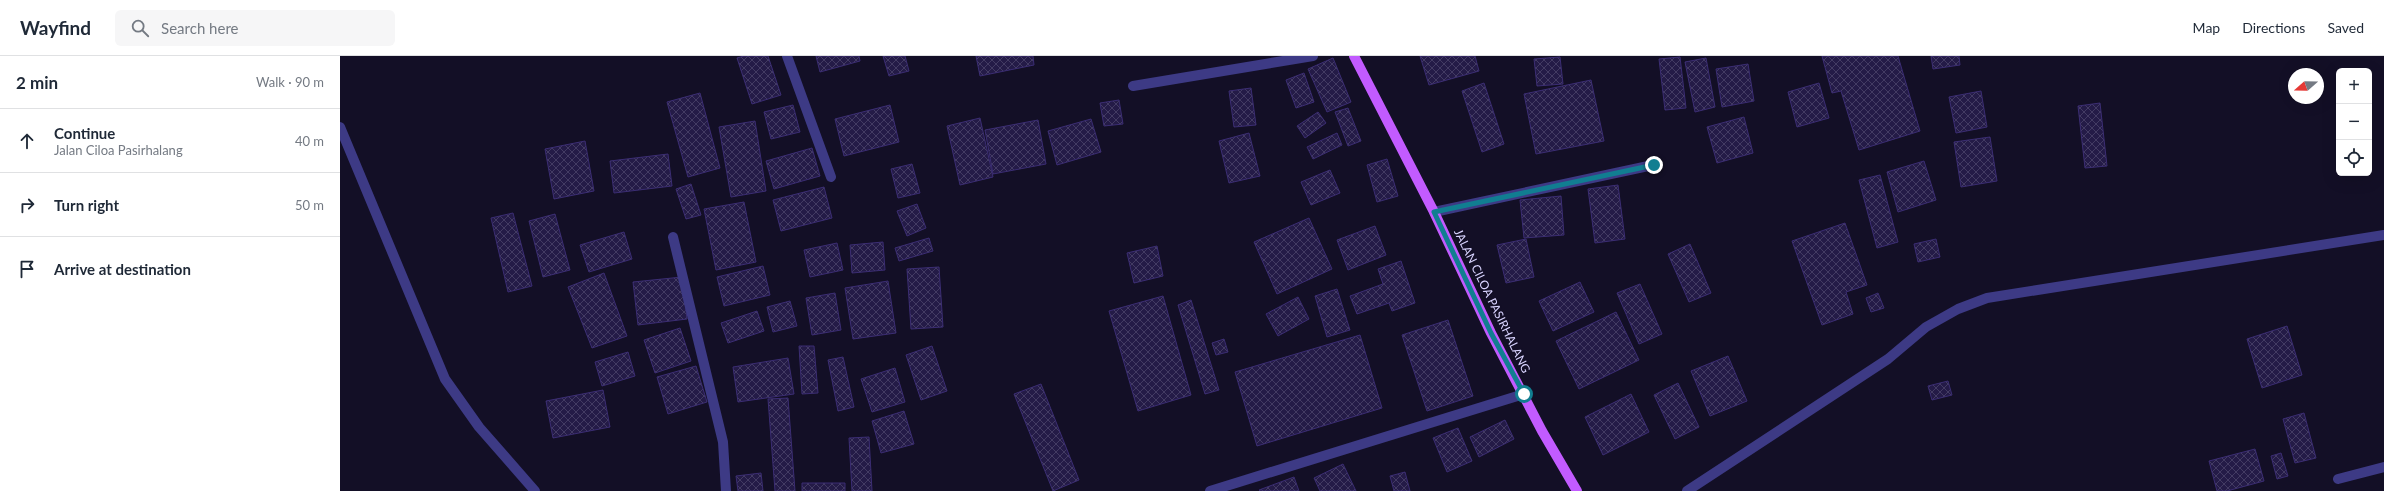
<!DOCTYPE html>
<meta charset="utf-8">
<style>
:root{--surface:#fff;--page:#f6f6f7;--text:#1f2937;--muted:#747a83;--line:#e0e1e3}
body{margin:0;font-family:Lato,sans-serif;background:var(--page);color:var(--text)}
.controls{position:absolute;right:12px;top:12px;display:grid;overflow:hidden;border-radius:6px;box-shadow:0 4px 16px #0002}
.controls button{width:36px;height:36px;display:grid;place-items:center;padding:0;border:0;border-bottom:1px solid var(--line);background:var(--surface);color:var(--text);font:20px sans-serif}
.compass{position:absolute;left:1948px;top:12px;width:36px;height:36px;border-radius:50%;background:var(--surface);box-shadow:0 4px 16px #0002;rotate:250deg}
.stop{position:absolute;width:12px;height:12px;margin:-9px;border:3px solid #117e91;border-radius:50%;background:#fff}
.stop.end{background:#117e91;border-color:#fff;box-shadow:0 1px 4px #0008}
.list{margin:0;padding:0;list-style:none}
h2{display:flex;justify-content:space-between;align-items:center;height:52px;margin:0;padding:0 16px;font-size:17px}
h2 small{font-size:13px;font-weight:400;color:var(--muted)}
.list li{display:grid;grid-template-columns:26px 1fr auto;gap:12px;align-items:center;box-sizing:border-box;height:64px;padding:0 16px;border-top:1px solid var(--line)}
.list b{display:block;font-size:15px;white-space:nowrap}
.list p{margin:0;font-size:13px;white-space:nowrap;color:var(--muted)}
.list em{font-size:13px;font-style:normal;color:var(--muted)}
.icon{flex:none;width:22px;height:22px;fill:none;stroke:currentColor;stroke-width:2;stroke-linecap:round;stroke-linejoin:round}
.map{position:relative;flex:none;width:2044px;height:435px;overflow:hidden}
header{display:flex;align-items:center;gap:24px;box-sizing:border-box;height:56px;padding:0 20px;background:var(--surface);border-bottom:1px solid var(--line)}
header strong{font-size:19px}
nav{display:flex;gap:22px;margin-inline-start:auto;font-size:14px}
.search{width:280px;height:36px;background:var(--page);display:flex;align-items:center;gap:10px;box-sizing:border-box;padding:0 14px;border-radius:6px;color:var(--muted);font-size:15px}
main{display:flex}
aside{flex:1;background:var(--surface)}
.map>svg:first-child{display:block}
.building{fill:url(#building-cross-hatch);stroke:#3b2d73}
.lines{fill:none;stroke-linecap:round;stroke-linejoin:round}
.minor{stroke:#3d3a85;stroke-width:10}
.primary{stroke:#c25bff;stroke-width:10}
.route{stroke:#117e91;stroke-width:5}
.labels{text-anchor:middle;stroke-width:3;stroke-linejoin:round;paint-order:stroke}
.street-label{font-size:12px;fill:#d9d4ff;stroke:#130f26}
</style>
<header>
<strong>Wayfind</strong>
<div class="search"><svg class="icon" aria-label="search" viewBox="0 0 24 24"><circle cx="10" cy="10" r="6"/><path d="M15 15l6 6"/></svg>Search here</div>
<nav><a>Map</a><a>Directions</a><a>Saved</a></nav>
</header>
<main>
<aside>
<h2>2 min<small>Walk · 90 m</small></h2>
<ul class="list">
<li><svg class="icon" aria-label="ahead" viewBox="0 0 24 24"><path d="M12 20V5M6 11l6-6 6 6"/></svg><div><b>Continue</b><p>Jalan Ciloa Pasirhalang</p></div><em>40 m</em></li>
<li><svg class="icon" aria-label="right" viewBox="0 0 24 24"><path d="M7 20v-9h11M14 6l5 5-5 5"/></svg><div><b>Turn right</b></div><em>50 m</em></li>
<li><svg class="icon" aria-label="arrive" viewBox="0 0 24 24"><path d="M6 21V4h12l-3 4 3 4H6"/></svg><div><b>Arrive at destination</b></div></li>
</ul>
</aside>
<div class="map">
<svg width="2044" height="435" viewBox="0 0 2044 435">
<defs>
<pattern id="building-cross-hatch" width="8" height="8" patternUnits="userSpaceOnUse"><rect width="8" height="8" fill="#241b47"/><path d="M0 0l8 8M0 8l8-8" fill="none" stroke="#433b63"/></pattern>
</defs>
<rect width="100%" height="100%" fill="#130f26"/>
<path class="building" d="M404,0H428L441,39L412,48L397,2Z
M476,0H519L520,5L480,16Z
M543,0H565L569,15L549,20Z
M636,0H693L694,9L640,20Z
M1080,0H1135L1139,15L1089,29Z
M1482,0H1558L1580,75L1519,94L1501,35L1492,37Z
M1591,0H1619L1620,9L1593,13Z
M1220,1L1223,28L1197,30L1194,3Z
M1340,1L1346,52L1325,54L1319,3Z
M993,2L1011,46L987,56L968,13Z
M1366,2L1375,51L1355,56L1345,6Z
M1408,8L1414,45L1382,51L1376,13Z
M964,17L974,46L956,52L946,24Z
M1251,24L1264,85L1196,98L1184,38Z
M1144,27L1164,88L1142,96L1122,35Z
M1479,27L1489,62L1457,71L1448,36Z
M911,32L916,69L894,71L889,35Z
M1641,35L1647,71L1616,77L1609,41Z
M360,37L380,112L348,121L327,46Z
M779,44L783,68L764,70L760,47Z
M1760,47L1767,110L1745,112L1738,50Z
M453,49L460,76L431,83L424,56Z
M550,49L559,86L504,100L495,63Z
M1008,52L1021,85L1008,90L995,56Z
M978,56L986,67L965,82L957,70Z
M1404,61L1413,97L1377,107L1367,71Z
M640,62L653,121L620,129L607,70Z
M751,63L761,96L717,109L708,75Z
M698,64L706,108L653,118L645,74Z
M415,65L426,135L391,141L379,71Z
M909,77L920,120L889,127L879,85Z
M997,77L1002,89L973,103L967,91Z
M1650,81L1657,125L1621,131L1614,86Z
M245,85L254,135L214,143L205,93Z
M472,92L480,120L434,133L426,105Z
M328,98L332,130L274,137L270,105Z
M1047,103L1058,140L1037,146L1027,109Z
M1584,105L1596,144L1558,156L1547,116Z
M572,108L580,137L558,142L551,113Z
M990,114L1000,137L971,149L961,126Z
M1540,119L1558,186L1537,192L1519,124Z
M351,128L361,159L346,163L336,133Z
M1278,129L1285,183L1255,187L1248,133Z
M484,131L492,162L441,175L433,144Z
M1221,140L1224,179L1184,182L1180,144Z
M404,146L416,206L376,214L364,153Z
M577,148L586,172L567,180L557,155Z
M173,157L192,230L168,236L151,162Z
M215,158L230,214L203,221L189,165Z
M969,162L992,213L937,238L914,186Z
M1505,167L1527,229L1506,236L1513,258L1482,269L1452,185Z
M1035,170L1046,199L1008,214L997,184Z
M284,176L292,203L249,216L240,189Z
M589,182L593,195L559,205L555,192Z
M1186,183L1194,221L1166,227L1157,189Z
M1596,183L1600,201L1578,206L1574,188Z
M543,186L545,214L512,217L510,189Z
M497,187L503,214L470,221L464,194Z
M1350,188L1371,237L1349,246L1328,198Z
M817,190L823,220L794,227L787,197Z
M1061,205L1075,247L1052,255L1049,247L1017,258L1010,240L1043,228L1038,213Z
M423,210L430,239L384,250L377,221Z
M599,211L603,271L571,273L567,213Z
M264,217L287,280L252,292L228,231Z
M342,221L347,263L298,269L293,226Z
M548,225L556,277L513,283L505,232Z
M1240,226L1254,256L1213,275L1199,245Z
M1300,228L1322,278L1299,288L1277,237Z
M997,233L1010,274L987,281L975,240Z
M495,237L501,274L472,279L466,242Z
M1538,237L1544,252L1531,256L1526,242Z
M823,240L851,339L798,355L769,255Z
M958,241L969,263L938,280L926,258Z
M851,244L879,334L865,338L838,249Z
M450,245L457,270L433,276L427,251Z
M417,255L424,275L388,287L381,267Z
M1276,256L1299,304L1239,333L1216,285Z
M1108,264L1133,340L1087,355L1062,279Z
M1947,270L1962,319L1922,332L1907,283Z
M340,272L351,305L315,317L304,284Z
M1020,279L1042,352L917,390L895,316Z
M884,283L888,296L876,299L872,287Z
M459,290H474L478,337L462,338Z
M592,290L607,335L581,344L566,299Z
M288,296L295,320L262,330L255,306Z
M1388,300L1407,345L1370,360L1351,315Z
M503,301L514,351L498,355L488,304Z
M448,302L454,338L398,346L393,311Z
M356,310L367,346L328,358L317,321Z
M555,312L565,346L532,356L521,323Z
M1608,325L1612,339L1592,344L1588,330Z
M1338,327L1359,371L1335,383L1314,339Z
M701,328L739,424L713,435L674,338Z
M263,334L270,371L213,382L206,345Z
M1291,338L1309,376L1263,399L1245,361Z
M448,342L455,435H435L428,343Z
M564,355L574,388L541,397L532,365Z
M1964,357L1976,402L1955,407L1943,363Z
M1165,364L1174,383L1139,401L1130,381Z
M1118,372L1132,405L1107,416L1093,382Z
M529,381L532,435H512L509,382Z
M1915,393L1924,425L1887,435H1877L1869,405Z
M1941,397L1948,420L1937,423L1931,400Z
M1003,408L1016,435H980L974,422Z
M1065,416L1070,435H1054L1050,420Z
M421,417L423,435H398L396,420Z
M954,421L959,435H920L919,434Z
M462,427H505V435H462Z"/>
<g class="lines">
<path class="minor" d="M447,0L491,121
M793,30L973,0
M0,71L105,323L139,371L195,435
M1094,156L1313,109
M333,181L383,386L386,435
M1998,423L2044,411
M870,435L1184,338
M1347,435L1548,303L1586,271L1618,253L1647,242L2044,179"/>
<path class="primary" d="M1014,0L1094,156L1151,277L1202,375L1237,435"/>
</g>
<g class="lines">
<path class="route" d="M1184,338L1151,277L1094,156L1314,109"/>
</g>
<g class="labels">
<g class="street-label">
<text transform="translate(1152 245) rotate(64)" y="4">JALAN CILOA PASIRHALANG</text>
</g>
</g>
</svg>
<div class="controls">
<button>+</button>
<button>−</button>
<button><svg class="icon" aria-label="locate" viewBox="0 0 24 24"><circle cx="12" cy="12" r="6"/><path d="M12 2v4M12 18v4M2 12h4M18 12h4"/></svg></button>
</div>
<svg class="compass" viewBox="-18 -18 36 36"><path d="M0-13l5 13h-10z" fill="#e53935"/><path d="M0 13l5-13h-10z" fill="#747a83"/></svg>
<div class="stop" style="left:1184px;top:338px"></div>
<div class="stop end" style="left:1314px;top:109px"></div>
</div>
</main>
